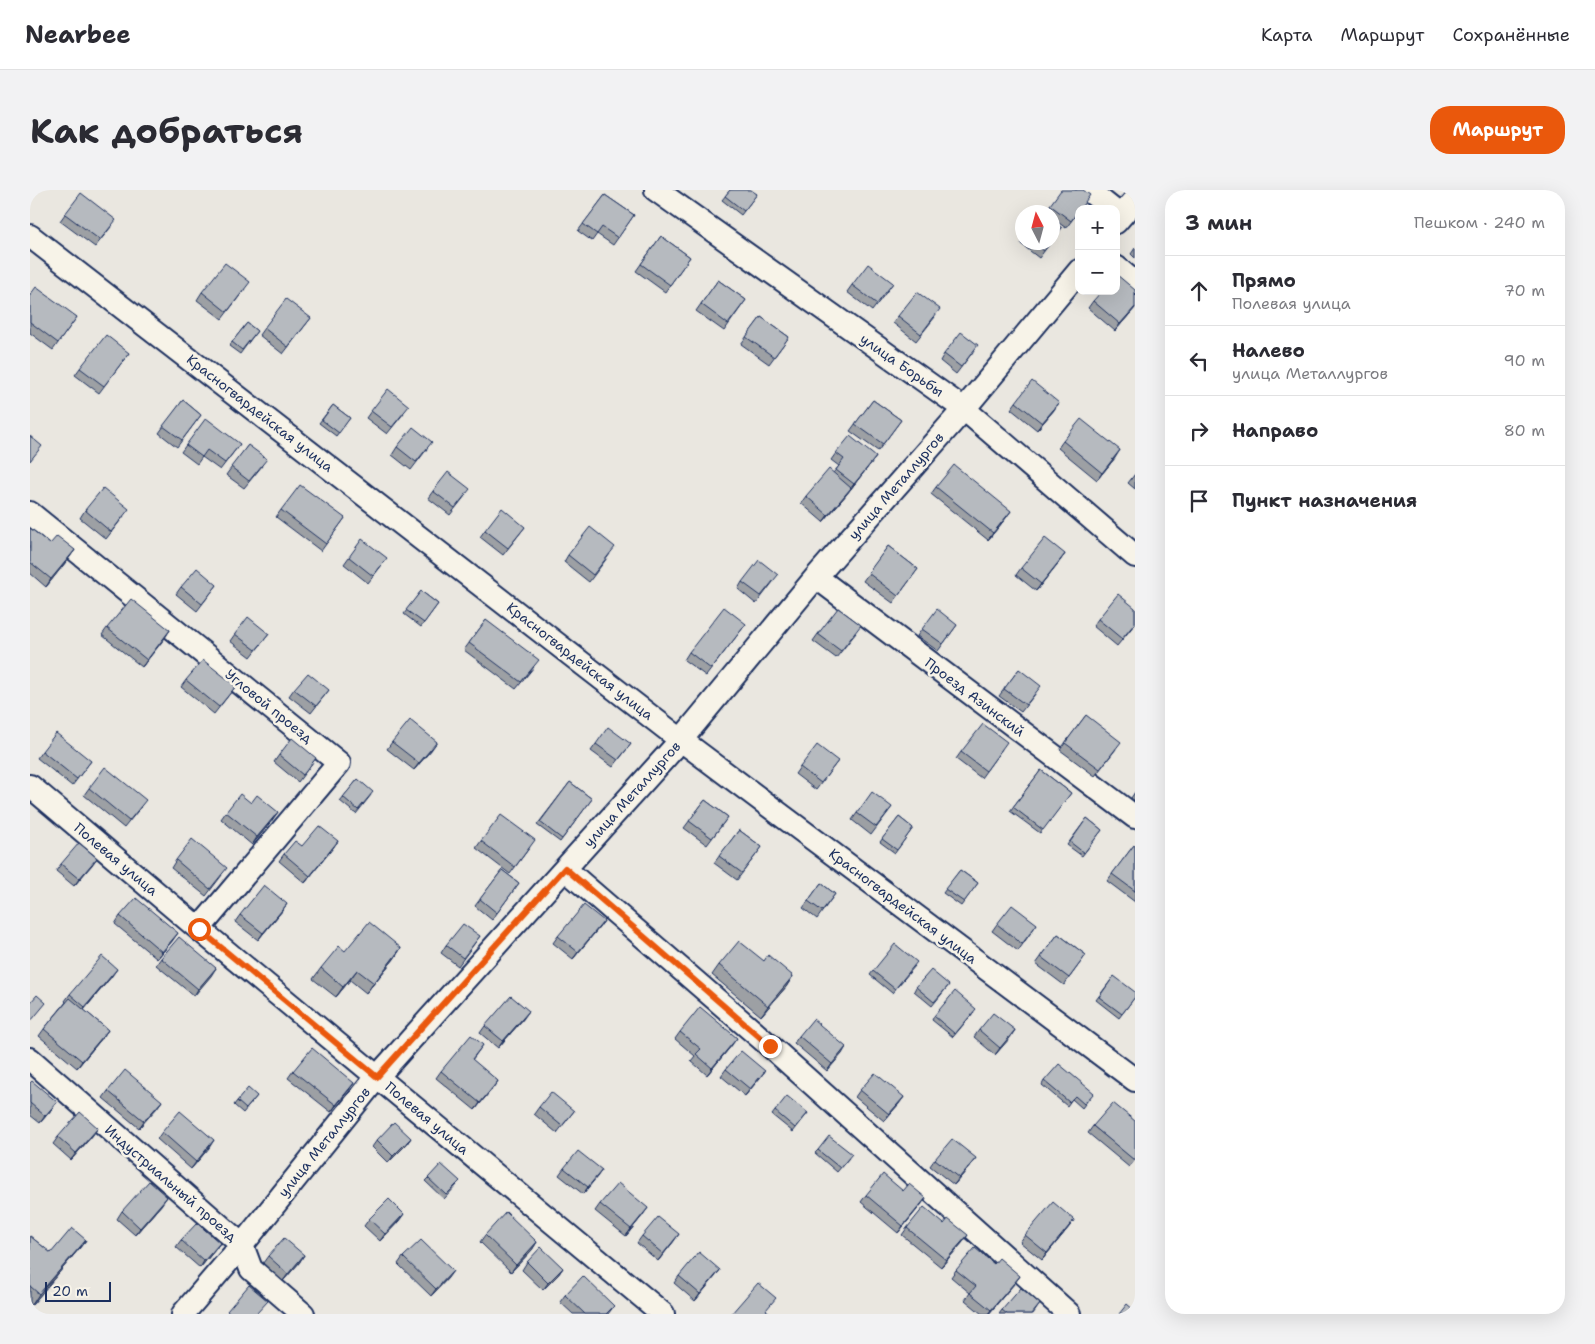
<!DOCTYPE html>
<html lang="ru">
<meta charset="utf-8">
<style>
:root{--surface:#fff;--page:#f2f2f3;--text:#2b2b33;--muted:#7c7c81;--line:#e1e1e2;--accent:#ea580c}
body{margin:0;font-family:"Shantell Sans",sans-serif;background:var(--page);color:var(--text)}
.controls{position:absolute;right:15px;top:15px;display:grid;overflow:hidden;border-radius:10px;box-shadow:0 5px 20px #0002}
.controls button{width:45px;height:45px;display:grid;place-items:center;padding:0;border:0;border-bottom:1px solid var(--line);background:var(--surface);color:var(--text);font:25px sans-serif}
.compass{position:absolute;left:985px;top:15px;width:45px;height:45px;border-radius:50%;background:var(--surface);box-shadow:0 5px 20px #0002;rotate:354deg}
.scale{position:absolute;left:15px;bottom:12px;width:66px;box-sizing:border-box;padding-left:5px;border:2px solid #1b2f5e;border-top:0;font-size:14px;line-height:18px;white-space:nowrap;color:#1b2f5e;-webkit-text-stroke:4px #f7f3e8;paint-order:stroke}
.stop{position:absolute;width:15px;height:15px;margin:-11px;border:4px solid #ea580c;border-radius:50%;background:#fff}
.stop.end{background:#ea580c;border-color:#fff;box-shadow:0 1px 5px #0008}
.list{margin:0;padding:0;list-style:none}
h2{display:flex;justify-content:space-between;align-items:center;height:65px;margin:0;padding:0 20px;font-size:21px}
h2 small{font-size:16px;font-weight:400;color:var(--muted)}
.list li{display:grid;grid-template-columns:32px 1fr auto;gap:15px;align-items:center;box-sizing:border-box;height:70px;padding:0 20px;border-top:1px solid var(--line)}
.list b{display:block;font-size:19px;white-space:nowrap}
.list p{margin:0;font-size:16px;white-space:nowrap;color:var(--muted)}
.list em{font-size:16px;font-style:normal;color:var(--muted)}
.icon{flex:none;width:28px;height:28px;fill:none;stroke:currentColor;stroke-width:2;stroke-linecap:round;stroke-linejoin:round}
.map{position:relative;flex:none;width:1105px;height:1124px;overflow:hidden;border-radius:20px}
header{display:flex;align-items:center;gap:30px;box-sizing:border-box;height:70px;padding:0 25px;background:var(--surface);border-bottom:1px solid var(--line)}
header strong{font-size:24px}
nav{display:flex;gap:28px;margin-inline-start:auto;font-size:18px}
.intro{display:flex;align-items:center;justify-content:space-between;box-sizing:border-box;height:120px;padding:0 30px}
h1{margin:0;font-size:35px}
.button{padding:12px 22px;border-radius:20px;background:var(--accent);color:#fff;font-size:18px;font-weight:700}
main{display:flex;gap:30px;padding:0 30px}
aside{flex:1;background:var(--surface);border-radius:20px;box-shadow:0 5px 20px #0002}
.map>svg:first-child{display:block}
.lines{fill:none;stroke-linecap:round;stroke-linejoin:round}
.street-casing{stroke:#1b2f5e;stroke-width:26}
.street{stroke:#f7f3e8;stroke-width:22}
.wall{fill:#9da0a4;stroke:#1b2f5e}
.shaded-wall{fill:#7f8286;stroke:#1b2f5e}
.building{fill:#b6babf;stroke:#1b2f5e}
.route{stroke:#ea580c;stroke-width:6}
.labels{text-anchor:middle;stroke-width:5;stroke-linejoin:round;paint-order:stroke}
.street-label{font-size:14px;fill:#1b2f5e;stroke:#f7f3e8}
</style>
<header>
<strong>Nearbee</strong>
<nav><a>Карта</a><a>Маршрут</a><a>Сохранённые</a></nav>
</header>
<div class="intro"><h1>Как добраться</h1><a class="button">Маршрут</a></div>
<main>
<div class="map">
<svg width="1105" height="1124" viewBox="0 0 1105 1124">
<rect width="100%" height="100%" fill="#eae7e0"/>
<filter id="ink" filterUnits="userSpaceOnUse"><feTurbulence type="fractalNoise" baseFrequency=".02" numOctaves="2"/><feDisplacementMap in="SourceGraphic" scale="10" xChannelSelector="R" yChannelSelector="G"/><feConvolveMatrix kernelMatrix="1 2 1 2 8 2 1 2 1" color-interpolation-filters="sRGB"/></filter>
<g filter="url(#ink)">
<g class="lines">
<defs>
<path id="street" d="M626,0L934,219L1105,366
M1058,0L1082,19
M1086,32L1105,10
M0,46L651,550L1105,890
M1086,77L1105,93
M0,323L309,573L169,739
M786,387L1105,627
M0,596L169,739L633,1124
M535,679L740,856L1039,1124
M0,869L212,1055L221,1079L273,1124
M153,1124L212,1055L347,887L651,550L786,387L934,219L1049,81"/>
</defs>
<use href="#street" class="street-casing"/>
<use href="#street" class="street"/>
</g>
<path class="wall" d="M700,0L727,4L711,25L692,10Z
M575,5L604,25L583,55L567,44L562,51L548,41Z
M1020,15L1049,21L1036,38L1022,28V22H1015Z
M35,24L81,37L65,57L30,31Z
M631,46L660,67L635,102L606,81Z
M992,52H1021L1009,68L991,54Z
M1105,58V68L1101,64Z
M688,90L716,110L694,141L666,121Z
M863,93L842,121L817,102L822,95Z
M215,99L192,129L167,110L172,102Z
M0,105L47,127L23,160L0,143Z
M1063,111L1105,118L1085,141L1058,118Z
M868,126L905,127L886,151L863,133Z
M731,127L759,147L739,174L711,154Z
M281,128L253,164L229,145L234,138Z
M217,133L227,141L210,164L199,156Z
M943,162L926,184L910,171L914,164Z
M99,163L69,203L45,185L50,178Z
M153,210L171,225L147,257L129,243Z
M843,210L871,230L848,261L820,241Z
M986,212L1024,220L1007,240L981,219Z
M303,215L320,228L306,246L289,233Z
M341,221L374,223L357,244L336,228Z
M1033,251L1085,268L1067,290L1028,258Z
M210,254L190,280L172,267L167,274L151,262L156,255Z
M218,255L232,276L214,298L196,285Z
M367,257L397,259L381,280L362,265Z
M806,263L846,267L816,305L793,332L771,313L776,306L803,283L809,276L801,270Z
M1105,284V299L1098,293Z
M906,297L976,328L958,350L901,304Z
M403,301L435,306L420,325L398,308Z
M55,320L94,326L76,349L50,328Z
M251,320L315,328L291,361L246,327Z
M495,337L473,365L450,347L455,340Z
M0,338L20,354L45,360L16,397L0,383Z
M858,356L888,379L863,413L833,391Z
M580,364L559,392L534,372L538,365Z
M1035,364L1006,401L986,385L991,378Z
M319,367L352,375L338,393L314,374Z
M712,392H743L726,414L708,399Z
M187,395L167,421L146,404L151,397Z
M391,401L408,414L391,437L374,424Z
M1105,418V434L1087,456L1063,436L1068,429Z
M456,430L504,477L486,499L434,460Z
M716,434L676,486L654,470L659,462Z
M927,435L908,461L887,446L892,439Z
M77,438L140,440L112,477L72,445Z
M826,443L806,468L783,451L788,444Z
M205,444H239L221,467L200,451Z
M989,479L1006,503L991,522L969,506Z
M156,490L206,496L184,524L151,497Z
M264,499L299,500L281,523L259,506Z
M1056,525L1086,559L1065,586L1030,560Z
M362,552L402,559L384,580L357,559Z
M566,554H601L583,577L561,561Z
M972,559L951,588L926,569L931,562Z
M12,561L61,571L42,596L7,568Z
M249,565L286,568L268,592L244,572Z
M808,571L786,600L765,584L770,577Z
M1011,580L1041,603L1010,643L980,621Z
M328,589L341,605L326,624L310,611Z
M540,592L562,609L530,652L507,635Z
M59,598L111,617L94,638L54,605Z
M1105,602V611L1101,608Z
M675,610L698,627L677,655L654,638Z
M221,613L243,629L222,655L191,629L196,622Z
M862,617L841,645L822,630L827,623Z
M869,627L883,638L865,663L850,652Z
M1057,628L1072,640L1052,666L1037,655Z
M709,640L732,657L707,690L684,673Z
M308,651L275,693L249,671L254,664L272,656Z
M451,651L500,657L480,684L446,658Z
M1104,655L1105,656V712L1077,691Z
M67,668L44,696L26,681L31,674Z
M146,670L192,685L176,706L141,678Z
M472,680L489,693L462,730L445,716Z
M930,680L948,693L931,716L913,703Z
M791,693L805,704L787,729L773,718Z
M252,721L228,750L205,732L210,725Z
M90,726L143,750L127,769L85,734Z
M574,731L543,769L523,753L528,746Z
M967,734H1007L988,761L962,741Z
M1028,744L1056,765L1034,795L1006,774Z
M450,746L428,776L411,763L416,755Z
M371,758L364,769L336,803L320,790L306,807L283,789L291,778L315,761Z
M131,768L186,778L164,806L126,775Z
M734,771L763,786L756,797L731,826L682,785L689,775Z
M885,776L862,803L840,785L843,781Z
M82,786L54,820L78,840L73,847L47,878L9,846L14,839L36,812L35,811L40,804Z
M1084,786L1105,807L1089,828L1066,810Z
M919,795L902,816L884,801L886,797Z
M944,822L923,847L902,830L904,826Z
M494,828L468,858L450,843L455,836Z
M949,840H985L965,865L944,847Z
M650,842L702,855L677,885L661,871L665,866L645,849Z
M769,846L816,857L797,881L764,853Z
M453,855L442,870L468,891L445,920L406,888L411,881Z
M696,879L735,881L715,906L691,886Z
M263,881L324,893L301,922L258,888Z
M1014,891L1061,906L1052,918L1042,909L1037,916L1012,895Z
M0,893L27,912L22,919L10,933L0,925Z
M830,900L874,907L854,931L825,907Z
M78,901L132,911L109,938L73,908Z
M227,906L213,923L204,915L207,911Z
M509,917L544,921L527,943L504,924Z
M745,921L778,923L763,942L742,925Z
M1063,936L1105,970L1099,977L1058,943Z
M132,942L179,958L161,979L127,949Z
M63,945L41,970L23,954L28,947Z
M381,948L376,955L358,973L342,957L347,950Z
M788,960L819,968L807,982L785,963Z
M905,969L941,975L924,995L900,976Z
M534,978L572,980L553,1004L529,985Z
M398,988L427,995L414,1009L395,991Z
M873,1001L896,1008L868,1043L831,1012L836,1005Z
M132,1014L105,1045L87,1029L92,1021Z
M570,1014L613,1025L596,1046L565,1021Z
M339,1029L369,1031L350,1051L334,1036Z
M1044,1030L1039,1037L1012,1070L990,1052L995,1045Z
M877,1038L933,1052L911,1077L872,1045Z
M455,1045L507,1052L502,1060L481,1082L450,1052Z
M0,1046L21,1063L56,1050L48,1060L2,1115L0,1113Z
M612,1046L644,1051L628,1071L607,1053Z
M151,1050L190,1053L185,1060L170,1078L146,1057Z
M274,1065L269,1073L253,1091L233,1073L238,1066Z
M373,1067L418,1088L401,1106L368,1074Z
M497,1072L533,1078L528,1085L513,1100L492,1080Z
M964,1074L990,1086L959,1124H952L935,1110L940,1103L921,1087L926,1080Z
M690,1080L665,1111L644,1093L649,1086Z
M535,1105L584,1116L578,1124H543L530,1112Z
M1010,1114L1003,1124H969L972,1120Z"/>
<path class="shaded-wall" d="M1105,117V118L1085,141L1090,134Z
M1029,213L1024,220L1007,240L1012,233Z
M1090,260L1085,268L1067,290L1072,283Z
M846,267L816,305L793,332L798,325L820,299Z
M981,321L976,328L958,350L963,343Z
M45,360L40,367L16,397L21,389Z
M1035,364L1030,371L1006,401L1011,394Z
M140,440L135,448L112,477L117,470Z
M407,552L402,559L384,580L389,573Z
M248,622L243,629L222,655L227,647Z
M308,651L303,658L275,693L280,686Z
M67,668L62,675L44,696L49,689Z
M257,714L252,721L228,750L233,743Z
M574,731L569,738L543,769L548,762Z
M148,743L143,750L127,769L132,762Z
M371,758L364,769L336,803L344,793Z
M186,778L181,786L164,806L168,799Z
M87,779L82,786L50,824L55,817Z
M327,780L320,790L306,807L313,797Z
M763,786L756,797L731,826L738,816Z
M499,821L494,828L468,858L473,851Z
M78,840L73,847L47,878L52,871Z
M985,840L980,848L965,865L970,858Z
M707,848L702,855L677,885L682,878Z
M816,857L812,864L797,881L802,874Z
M735,881L730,888L715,906L720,899Z
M468,891L463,898L445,920L450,913Z
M324,893L319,900L301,922L306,915Z
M874,907L869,914L854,931L859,924Z
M132,911L127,918L109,938L114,931Z
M27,912L22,919L10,933L15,926Z
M68,938L63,945L41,970L46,963Z
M381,948L376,955L358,973L363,966Z
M184,950L179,958L161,979L166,972Z
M946,968L941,975L924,995L929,988Z
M572,980L567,987L553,1004L558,997Z
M137,1007L132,1014L105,1045L110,1038Z
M896,1008L891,1015L868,1043L873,1036Z
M618,1018L613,1025L596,1046L601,1039Z
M374,1024L369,1031L350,1051L355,1044Z
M1044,1030L1039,1037L1012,1070L1017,1063Z
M649,1044L644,1051L628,1071L633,1064Z
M938,1045L933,1052L911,1077L916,1070Z
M56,1050L48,1060L2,1115L9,1104Z
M507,1052L502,1060L481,1082L486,1075Z
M190,1053L185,1060L170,1078L174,1071Z
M274,1065L269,1073L253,1091L258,1084Z
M533,1078L528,1085L513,1100L518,1093Z
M690,1080L685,1087L665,1111L670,1104Z
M423,1081L418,1088L401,1106L406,1099Z
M990,1086L985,1093L958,1124L961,1120Z"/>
<path class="building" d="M700,0H721L727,4L714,21L695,6Z
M1031,0H1053L1060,5L1050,19H1049V20L1041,31L1020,15Z
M51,3L86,30L70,50L35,24Z
M575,5L604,25L588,48L572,37L567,44L553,34Z
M1022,31L1032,38L1022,50Z
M631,46L660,67L640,95L611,74Z
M1002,52H1021L1014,61Z
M195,73L220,92L197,122L172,102Z
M838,74L863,93L847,114L822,95Z
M1086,84L1105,100V117L1090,134L1063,111L1072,101H1086Z
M688,90L716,110L698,134L671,114Z
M6,97L47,127L28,153L0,132V105Z
M887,102L910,119L891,144L868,126Z
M256,109L281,128L258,157L234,138Z
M731,127L759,147L744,167L716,147Z
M217,133L227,141L212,160L202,152Z
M931,142L948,155L931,177L914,164Z
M76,145L99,163L74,196L50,178Z
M1002,191L1029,213L1012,233L986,212Z
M358,199L379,216L362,237L341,221Z
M153,210L171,225L152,250L133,236Z
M843,210L871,230L853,254L825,234Z
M303,215L320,228L309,243L292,230Z
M176,228L210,254L195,273L177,260L172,267L156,255Z
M1051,229L1090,260L1072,283L1033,251Z
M383,237L402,252L386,272L367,257Z
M0,246L12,256L0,271Z
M820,246L846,267L824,294L806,280L814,269L806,263Z
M218,255L237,269L219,291L201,277Z
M924,275L981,321L963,343L906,297Z
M799,279L821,298L798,325L776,306Z
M418,282L440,299L425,318L403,301Z
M270,295L315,328L296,354L251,320Z
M73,298L99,319L81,342L55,320Z
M472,318L495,337L478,358L455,340Z
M560,337L585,357L563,385L538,365Z
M0,338L20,354L27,346L45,360L21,389L0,372Z
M1015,348L1035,364L1011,394L991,378Z
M332,349L357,368L343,386L319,367Z
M858,356L888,379L868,406L838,383Z
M729,370L748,385L731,406L712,392Z
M167,378L187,395L172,414L151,397Z
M391,401L408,414L394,433L376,420Z
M1088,404L1105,418V433L1092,449L1068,429Z
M101,409L140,440L117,470L77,438Z
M694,417L716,434L681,479L659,462Z
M808,418L831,435L811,461L788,444Z
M907,419L927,435L913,454L892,439Z
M218,427L239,444L226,460L205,444Z
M456,430L509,470L491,492L439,453Z
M173,470L206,496L189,517L156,490Z
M989,479L1011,496L996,515L974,499Z
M278,483L299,500L286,516L264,499Z
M1056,525L1091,552L1070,579L1035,553Z
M380,530L407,552L389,573L362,552Z
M953,534L977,552L956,581L931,562Z
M578,537L601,554L588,570L566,554Z
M26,543L61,571L47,589L12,561Z
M262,548L286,568L273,585L249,565Z
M787,555L808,571L791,593L770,577Z
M75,577L116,610L99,631L59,598Z
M1011,580L1041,603L1013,640L983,617Z
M328,589L343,602L328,620L313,607Z
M540,592L562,609L532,649L510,632Z
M842,602L862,617L846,637L827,623Z
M210,604L221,613L227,605L248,622L227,647L196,622Z
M675,610L698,627L682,648L659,631Z
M471,625L505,650L485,677L451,651Z
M869,627L883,638L867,660L852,649Z
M1057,628L1072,640L1054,663L1040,652Z
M289,636L308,651L280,686L254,664L265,651L272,656Z
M709,640L732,657L712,683L689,666Z
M162,649L197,678L180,699L146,670Z
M49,653L67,668L49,689L31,674Z
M1104,655L1105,656V701L1082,684Z
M472,680L489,693L467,723L450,709Z
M930,680L948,693L934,712L915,699Z
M791,693L805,704L792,721L778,711Z
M234,695L257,714L233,743L210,725Z
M106,708L148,743L132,762L90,726Z
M554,715L574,731L548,762L528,746Z
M982,715L1007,734L992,754L967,734Z
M339,732L371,758L344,793L327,780L313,797L291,778L309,756L315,761Z
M433,734L450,746L433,768L416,755Z
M1028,744L1056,765L1039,788L1011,767Z
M149,747L186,778L168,799L131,768Z
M709,751L734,771L738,765L763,786L738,816L689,775Z
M865,754L887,772L865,799L843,781Z
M72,766L87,779L55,817L40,804Z
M901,780L919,795L904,812L886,797Z
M1084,786L1105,802V807L1092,824L1069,807Z
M925,801L946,819L925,844L904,826Z
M7,805L16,813L1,831L0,830V813Z
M481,806L499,821L473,851L455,836Z
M40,808L78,840L52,871L14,839Z
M670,817L707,848L682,878L666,864L671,859L650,842Z
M963,823L985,840L970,858L949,840Z
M783,829L816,857L802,874L769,846Z
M441,845L453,855L442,869L468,891L450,913L411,881Z
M282,858L324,893L306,915L263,881Z
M711,861L735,881L720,899L696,879Z
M1029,874L1064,903L1054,914L1045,906L1039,912L1014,891Z
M95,880L132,911L114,931L78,901Z
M845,883L874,907L859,924L830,900Z
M2,891L27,912L15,926L0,913V893Z
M218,898L227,906L216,919L207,911Z
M521,902L544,921L532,936L509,917Z
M757,906L778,923L765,938L745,921Z
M1083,913L1105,931V968L1104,970L1063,936Z
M150,921L184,950L166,972L132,942Z
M50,922L68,938L46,963L28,947Z
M364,932L381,948L363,966L347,950Z
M799,946L822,964L810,978L788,960Z
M922,949L946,968L929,988L905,969Z
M548,961L572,980L558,997L534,978Z
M411,974L430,991L416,1005L398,988Z
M853,984L873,1001L879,994L896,1008L873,1036L836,1005Z
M119,991L137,1007L110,1038L92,1021Z
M588,993L618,1018L601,1039L570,1014Z
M359,1009L374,1024L355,1044L339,1029Z
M1023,1012L1044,1030L1017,1063L995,1045Z
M894,1017L914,1034L918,1029L938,1045L916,1070L877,1038Z
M476,1022L507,1052L486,1075L455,1045Z
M628,1027L649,1044L633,1064L612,1046Z
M167,1033L190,1053L174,1071L151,1050Z
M42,1038L56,1050L9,1104L0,1096V1046L21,1063Z
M254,1048L274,1065L258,1084L238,1066Z
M391,1050L423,1081L406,1099L373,1067Z
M511,1057L533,1078L518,1093L497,1072Z
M945,1058L964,1074L969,1068L990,1086L961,1120L940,1103L946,1096L926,1080Z
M669,1062L690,1080L670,1104L649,1086Z
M553,1086L584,1116L576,1124H555L535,1105Z
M728,1093L746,1108L736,1120L741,1124H701Z
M219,1095L238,1111L226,1124H200L197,1121Z
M991,1098L1010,1114L1002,1124H977L972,1120Z
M1097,1114L1105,1121V1124H1089Z"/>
</g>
<g class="lines" filter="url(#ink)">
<path class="route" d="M169,739L347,887L535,678L740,856"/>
</g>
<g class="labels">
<g class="street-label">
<text transform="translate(872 175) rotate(35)" y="5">улица Борьбы</text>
<text transform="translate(230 223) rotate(38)" y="5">Красногвардейская улица</text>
<text transform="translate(866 296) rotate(-49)" y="5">улица Металлургов</text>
<text transform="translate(550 471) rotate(38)" y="5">Красногвардейская улица</text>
<text transform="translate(945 507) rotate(37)" y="5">Проезд Азинский</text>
<text transform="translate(239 516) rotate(39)" y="5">Угловой проезд</text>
<text transform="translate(602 604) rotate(-48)" y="5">улица Металлургов</text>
<text transform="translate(86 669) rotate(40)" y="5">Полевая улица</text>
<text transform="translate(873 716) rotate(37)" y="5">Красногвардейская улица</text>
<text transform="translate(397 928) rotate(40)" y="5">Полевая улица</text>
<text transform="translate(294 952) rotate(-51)" y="5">улица Металлургов</text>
<text transform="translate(141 993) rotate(41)" y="5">Индустриальный проезд</text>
</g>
</g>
</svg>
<div class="controls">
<button>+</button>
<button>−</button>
</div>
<svg class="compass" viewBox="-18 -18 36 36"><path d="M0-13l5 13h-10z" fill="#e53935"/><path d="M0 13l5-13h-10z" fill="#7c7c81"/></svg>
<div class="scale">20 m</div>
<div class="stop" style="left:169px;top:739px"></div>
<div class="stop end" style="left:740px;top:856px"></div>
</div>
<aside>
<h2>3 мин<small>Пешком · 240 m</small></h2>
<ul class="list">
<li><svg class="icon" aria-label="ahead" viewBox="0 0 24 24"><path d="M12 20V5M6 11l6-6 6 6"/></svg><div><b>Прямо</b><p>Полевая улица</p></div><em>70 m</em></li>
<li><svg class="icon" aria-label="left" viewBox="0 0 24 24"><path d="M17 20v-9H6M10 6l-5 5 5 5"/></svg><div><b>Налево</b><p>улица Металлургов</p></div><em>90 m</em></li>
<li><svg class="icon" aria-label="right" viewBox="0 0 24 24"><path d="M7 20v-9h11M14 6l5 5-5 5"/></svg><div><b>Направо</b></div><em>80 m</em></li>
<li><svg class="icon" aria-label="arrive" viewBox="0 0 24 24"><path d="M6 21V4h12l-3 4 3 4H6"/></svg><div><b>Пункт назначения</b></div></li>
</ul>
</aside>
</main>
